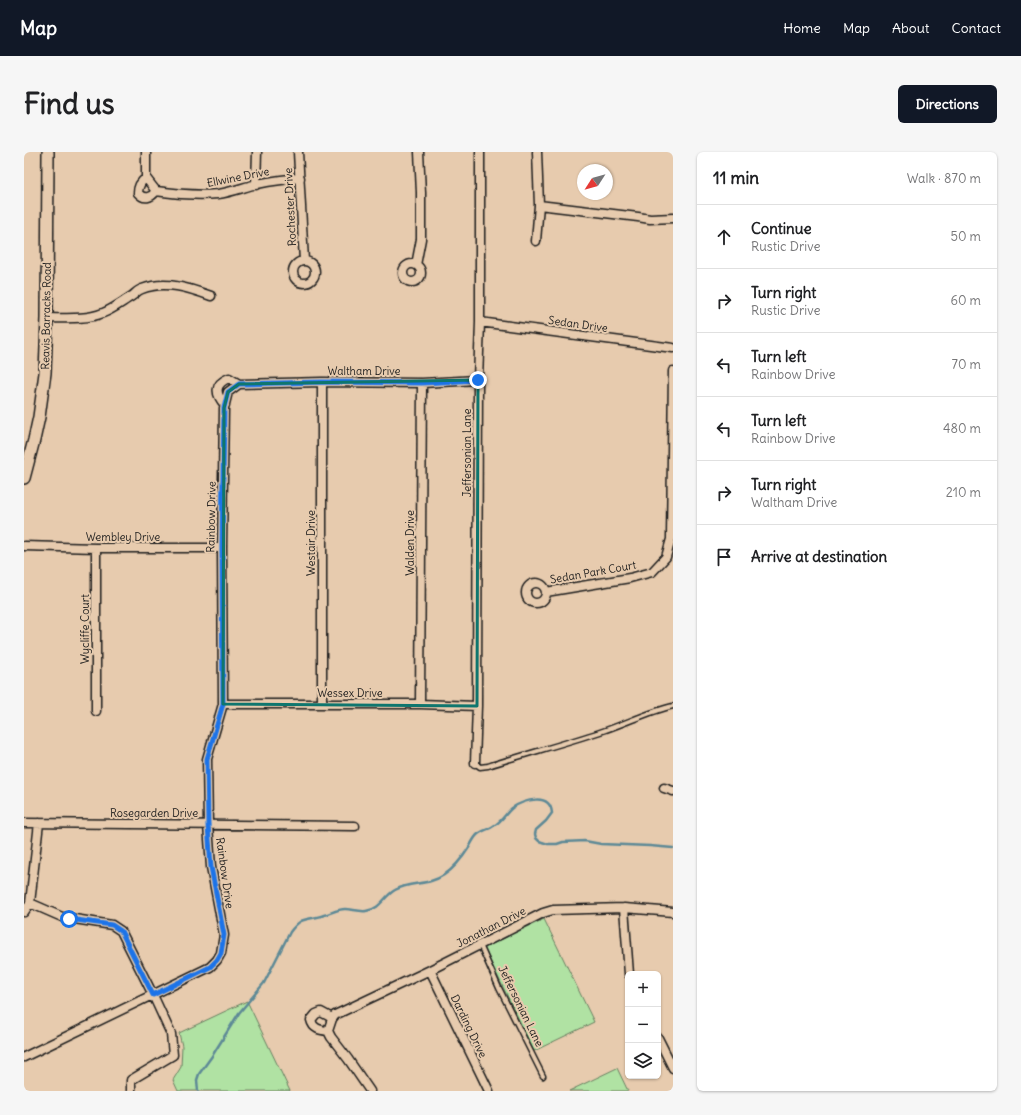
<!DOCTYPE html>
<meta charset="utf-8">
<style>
:root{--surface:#fff;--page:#f6f6f6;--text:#202124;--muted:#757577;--line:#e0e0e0;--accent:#111827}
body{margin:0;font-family:Delius,sans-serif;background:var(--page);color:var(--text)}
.controls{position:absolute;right:12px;bottom:12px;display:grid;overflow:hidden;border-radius:6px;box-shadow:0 1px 3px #0004}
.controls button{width:36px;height:36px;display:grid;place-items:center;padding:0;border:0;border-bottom:1px solid var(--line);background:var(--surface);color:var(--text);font:20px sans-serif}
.compass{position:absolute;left:553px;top:12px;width:36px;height:36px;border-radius:50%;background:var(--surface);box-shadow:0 1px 3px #0004;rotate:234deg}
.stop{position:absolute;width:12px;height:12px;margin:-9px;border:3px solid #1a73e8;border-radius:50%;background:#fff}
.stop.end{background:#1a73e8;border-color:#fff;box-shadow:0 1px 4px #0008}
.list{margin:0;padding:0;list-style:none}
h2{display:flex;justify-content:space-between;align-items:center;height:52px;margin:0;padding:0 16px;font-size:17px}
h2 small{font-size:13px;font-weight:400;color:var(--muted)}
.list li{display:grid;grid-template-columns:26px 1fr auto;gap:12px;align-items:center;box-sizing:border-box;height:64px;padding:0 16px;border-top:1px solid var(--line)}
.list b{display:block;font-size:15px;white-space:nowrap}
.list p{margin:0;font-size:13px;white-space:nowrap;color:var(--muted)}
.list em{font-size:13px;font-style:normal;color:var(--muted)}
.icon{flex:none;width:22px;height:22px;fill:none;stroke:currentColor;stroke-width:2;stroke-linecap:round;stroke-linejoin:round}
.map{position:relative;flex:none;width:649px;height:939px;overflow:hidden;border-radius:6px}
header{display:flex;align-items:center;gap:24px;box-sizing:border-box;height:56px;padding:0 20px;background:var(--accent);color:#fff}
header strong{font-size:19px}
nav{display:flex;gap:22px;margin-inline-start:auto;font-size:14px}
.intro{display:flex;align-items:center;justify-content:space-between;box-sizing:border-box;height:96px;padding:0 24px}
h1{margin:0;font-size:28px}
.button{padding:10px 18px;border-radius:6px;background:var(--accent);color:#fff;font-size:14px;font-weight:700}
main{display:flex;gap:24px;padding:0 24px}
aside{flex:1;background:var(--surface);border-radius:6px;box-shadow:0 1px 3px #0004}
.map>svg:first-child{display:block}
.green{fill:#b0e2a3;stroke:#667f60}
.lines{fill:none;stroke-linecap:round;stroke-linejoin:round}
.stream{stroke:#5d8996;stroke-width:2.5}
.lane-casing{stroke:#1c1c1c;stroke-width:7}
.street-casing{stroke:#1c1c1c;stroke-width:11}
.secondary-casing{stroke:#1c1c1c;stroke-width:14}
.lane{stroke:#e7cbae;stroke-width:4}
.street{stroke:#e7cbae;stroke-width:8}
.secondary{stroke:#e7cbae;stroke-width:11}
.route{stroke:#1a73e8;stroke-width:5}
.marked{fill:none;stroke:#0f766e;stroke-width:3;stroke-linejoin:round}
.labels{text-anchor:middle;stroke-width:4;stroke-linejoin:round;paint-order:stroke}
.street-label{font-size:11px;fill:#1c1c1c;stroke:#e7cbae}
</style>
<header>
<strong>Map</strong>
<nav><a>Home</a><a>Map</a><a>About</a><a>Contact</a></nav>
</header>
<div class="intro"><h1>Find us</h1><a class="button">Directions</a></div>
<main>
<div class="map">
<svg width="649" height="939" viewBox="0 0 649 939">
<rect width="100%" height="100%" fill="#e7cbae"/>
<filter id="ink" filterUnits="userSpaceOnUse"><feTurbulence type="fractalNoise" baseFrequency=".025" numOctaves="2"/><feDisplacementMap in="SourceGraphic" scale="8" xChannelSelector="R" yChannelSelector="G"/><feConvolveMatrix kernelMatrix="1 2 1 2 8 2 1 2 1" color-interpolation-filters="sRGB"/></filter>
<g filter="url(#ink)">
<path class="green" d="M520,767L570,870L510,899L460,796Z
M223,849L266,939H154L149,928L157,915L158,894L155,881Z
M593,916L604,939H545Z"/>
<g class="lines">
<path class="stream" d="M174,939L173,928L175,922L188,904L215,861L240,831L266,780C269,776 272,772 277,769C284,766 293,766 300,763C307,761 314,757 321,757C327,757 336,760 342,759C357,757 360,744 371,738C386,729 404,734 420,723C431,716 439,705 446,694C448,690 450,686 453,683C458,678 465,678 471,673C478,669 482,661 488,656C500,648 526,640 528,661L522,669L512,678L511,682L512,686L515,689L524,692H533L539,690L561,689L577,692L626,694L649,696"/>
<defs>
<path id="lane" d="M451,611L456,615L464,614C502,602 539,592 576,580C601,572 624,560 649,554
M456,793L475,836L519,924"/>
<path id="street" d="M122,0V26L132,39C154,42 172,44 194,42C208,40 220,35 233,32C248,29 262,27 276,26
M274,0L280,109
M122,26C116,30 114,35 114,41C120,48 127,46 132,39
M232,33L233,0
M515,53L614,65L626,67L649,66
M512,89L515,53L513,0
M269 120a11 11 0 1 1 22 0a11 11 0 1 1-22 0Z
M379 121a9 9 0 1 1 18 0a9 9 0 1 1-18 0Z
M392,113L397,87V41L395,0
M23,166C41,166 62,168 79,161C89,157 98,150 108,144C111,142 114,138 118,137C141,128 165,136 187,144
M456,170L649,196
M201,253C191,242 190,232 205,226L215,232
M0,394L72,396H198
M72,396V559
M502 441a10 10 0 1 1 20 0a10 10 0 1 1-20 0Z
M522,440L606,426L628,420L642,405L647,387L649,219
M199,552H396L453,554
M298,552V230
M396,552L398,231
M451,611L453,554L454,228L456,170V0
M640,636L649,639
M0,671L331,674
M6,751L38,765L88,773L97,779L129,843L147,882L149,903L107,928V939
M600,756L605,822
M0,760L6,751L15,671
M406,818L465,939
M304,879L308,867L311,863L406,818L519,761L529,758L600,756L649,760
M304,879L307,885L324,907L346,939
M304,879C296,878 289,877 287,868L292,862L297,860L308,866
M634,886L649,916
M0,905L186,815L193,808L197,801L200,783L187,715L184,673L183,607L199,552L198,396L200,256L204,240L215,232L298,230L398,231L454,228"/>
<path id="secondary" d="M0,326L10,288L15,265L21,221L23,166L24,0"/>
</defs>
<use href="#lane" class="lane-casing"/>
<use href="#street" class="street-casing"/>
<use href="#secondary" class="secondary-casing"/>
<use href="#lane" class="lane"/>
<use href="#street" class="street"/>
<use href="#secondary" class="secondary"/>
</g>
</g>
<g class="lines" filter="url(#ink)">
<path class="route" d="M45,767L88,773L97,779L129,843L186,815L193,808L197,801L200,783L187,715L184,673L183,607L199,552L198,396L200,256L204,240L215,232L298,230L398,231L454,228"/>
</g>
<path class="marked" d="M454,228L453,554L199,552L200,256L204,240L215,232Z"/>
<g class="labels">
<g class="street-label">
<text transform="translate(214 25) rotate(-11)" y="4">Ellwine Drive</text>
<text transform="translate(266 55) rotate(-93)" y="4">Rochester Drive</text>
<text transform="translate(22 164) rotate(-89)" y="4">Reavis Barracks Road</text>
<text transform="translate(554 172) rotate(8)" y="4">Sedan Drive</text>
<text x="340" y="223">Waltham Drive</text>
<text transform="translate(443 301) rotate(-90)" y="4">Jeffersonian Lane</text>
<text transform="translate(187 365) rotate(-89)" y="4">Rainbow Drive</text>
<text x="99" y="389">Wembley Drive</text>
<text transform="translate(287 391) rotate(-90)" y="4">Westair Drive</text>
<text transform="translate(386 391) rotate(-90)" y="4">Walden Drive</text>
<text transform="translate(569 420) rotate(-10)" y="4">Sedan Park Court</text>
<text transform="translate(61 477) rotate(-90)" y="4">Wycliffe Court</text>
<text x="326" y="545">Wessex Drive</text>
<text x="130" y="665">Rosegarden Drive</text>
<text transform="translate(201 721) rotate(82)" y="4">Rainbow Drive</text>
<text transform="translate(467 775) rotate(-27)" y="4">Jonathan Drive</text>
<text transform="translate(497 854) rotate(64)" y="4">Jeffersonian Lane</text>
<text transform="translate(445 874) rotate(64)" y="4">Darding Drive</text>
</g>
</g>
</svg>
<div class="controls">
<button>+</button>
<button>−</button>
<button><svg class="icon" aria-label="layers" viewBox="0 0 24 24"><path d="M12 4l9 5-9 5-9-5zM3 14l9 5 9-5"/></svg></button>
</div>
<svg class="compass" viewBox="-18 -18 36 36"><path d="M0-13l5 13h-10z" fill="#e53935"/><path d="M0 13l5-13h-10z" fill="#757577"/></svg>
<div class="stop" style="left:45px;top:767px"></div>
<div class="stop end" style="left:454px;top:228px"></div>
</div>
<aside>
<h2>11 min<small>Walk · 870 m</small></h2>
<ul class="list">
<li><svg class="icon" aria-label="ahead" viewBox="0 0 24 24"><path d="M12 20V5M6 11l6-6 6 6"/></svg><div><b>Continue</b><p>Rustic Drive</p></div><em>50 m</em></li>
<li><svg class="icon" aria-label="right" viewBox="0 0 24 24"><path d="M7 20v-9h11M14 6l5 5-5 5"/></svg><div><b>Turn right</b><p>Rustic Drive</p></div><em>60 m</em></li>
<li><svg class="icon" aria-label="left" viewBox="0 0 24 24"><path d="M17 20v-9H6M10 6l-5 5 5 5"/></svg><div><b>Turn left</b><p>Rainbow Drive</p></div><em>70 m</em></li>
<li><svg class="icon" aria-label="left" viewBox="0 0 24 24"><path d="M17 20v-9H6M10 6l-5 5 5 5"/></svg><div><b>Turn left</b><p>Rainbow Drive</p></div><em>480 m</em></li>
<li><svg class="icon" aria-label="right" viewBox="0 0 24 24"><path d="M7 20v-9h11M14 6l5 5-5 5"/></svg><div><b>Turn right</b><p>Waltham Drive</p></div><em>210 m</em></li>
<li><svg class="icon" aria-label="arrive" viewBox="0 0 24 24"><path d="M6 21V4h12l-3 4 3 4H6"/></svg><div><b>Arrive at destination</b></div></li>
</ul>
</aside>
</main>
